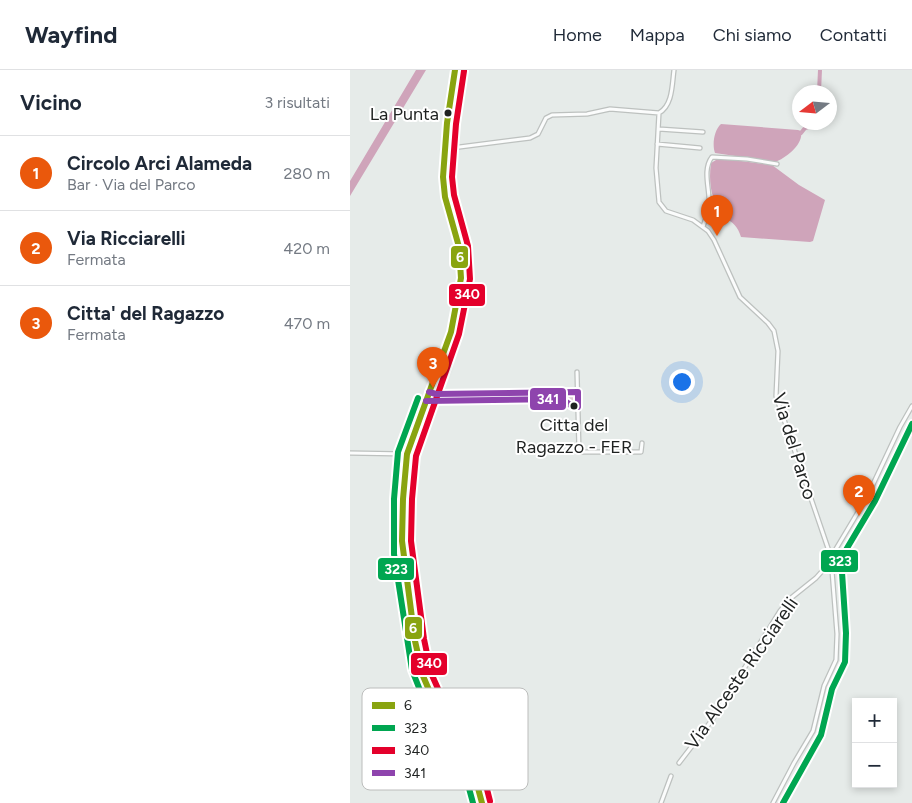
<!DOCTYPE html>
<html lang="it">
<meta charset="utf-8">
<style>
:root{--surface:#fff;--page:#f6f6f7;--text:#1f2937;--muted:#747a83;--line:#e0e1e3;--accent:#ea580c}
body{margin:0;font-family:Figtree,sans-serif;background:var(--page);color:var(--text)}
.controls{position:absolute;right:15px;bottom:15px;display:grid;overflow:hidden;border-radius:0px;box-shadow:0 2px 8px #0003}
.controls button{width:45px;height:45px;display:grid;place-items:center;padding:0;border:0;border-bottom:1px solid var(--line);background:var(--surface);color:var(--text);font:25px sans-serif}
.compass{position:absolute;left:442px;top:15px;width:45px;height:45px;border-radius:50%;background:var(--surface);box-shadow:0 2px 8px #0003;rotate:254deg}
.you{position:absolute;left:331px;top:311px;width:18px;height:18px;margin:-12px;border:4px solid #fff;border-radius:50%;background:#1a73e8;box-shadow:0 0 0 8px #1a73e833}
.badge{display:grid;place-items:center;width:32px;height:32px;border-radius:50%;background:var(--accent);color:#fff;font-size:16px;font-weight:700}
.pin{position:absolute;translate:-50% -41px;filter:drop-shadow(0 1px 2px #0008)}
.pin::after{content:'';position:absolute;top:26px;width:18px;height:15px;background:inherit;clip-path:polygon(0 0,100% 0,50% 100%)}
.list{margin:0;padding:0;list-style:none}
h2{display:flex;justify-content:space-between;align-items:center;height:65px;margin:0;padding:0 20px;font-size:21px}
h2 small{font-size:16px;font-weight:400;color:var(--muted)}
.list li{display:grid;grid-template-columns:32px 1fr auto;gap:15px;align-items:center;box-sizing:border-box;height:75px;padding:0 20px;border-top:1px solid var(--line)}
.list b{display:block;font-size:19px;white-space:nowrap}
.list p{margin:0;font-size:16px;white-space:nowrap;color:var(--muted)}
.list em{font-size:16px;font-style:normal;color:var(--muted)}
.map{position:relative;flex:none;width:562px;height:733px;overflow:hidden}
header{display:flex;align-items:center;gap:30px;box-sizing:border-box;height:70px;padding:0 25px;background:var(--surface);border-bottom:1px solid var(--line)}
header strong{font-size:24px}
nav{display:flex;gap:28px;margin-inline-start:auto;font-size:18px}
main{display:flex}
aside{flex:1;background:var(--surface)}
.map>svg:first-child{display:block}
.green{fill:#e0ccd6}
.water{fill:#cfa4ba}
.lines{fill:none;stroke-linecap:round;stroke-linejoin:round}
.canal{stroke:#cfa4ba;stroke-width:4}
.minor-casing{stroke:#bdc1bf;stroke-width:5.5}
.secondary-casing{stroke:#bdc1bf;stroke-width:7}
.minor{stroke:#fbfcfc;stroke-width:3}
.secondary{stroke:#fbfcfc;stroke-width:4.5}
.bus-1-casing{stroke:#fff;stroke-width:10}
.bus-2-casing{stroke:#fff;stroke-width:10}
.bus-3-casing{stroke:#fff;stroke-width:10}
.bus-4-casing{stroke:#fff;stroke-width:10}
.bus-1{stroke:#89a410;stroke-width:6}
.bus-2{stroke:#00a651;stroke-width:6}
.bus-3{stroke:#e4002b;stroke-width:6}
.bus-4{stroke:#8e44ad;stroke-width:6}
.bus-dot{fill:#1f2221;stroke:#fff;stroke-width:2}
.labels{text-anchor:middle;stroke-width:4;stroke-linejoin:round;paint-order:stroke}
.bus-label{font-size:18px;fill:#1f2221;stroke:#fff;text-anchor:end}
.street-label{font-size:19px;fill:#1f2221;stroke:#fff}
.key{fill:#fff;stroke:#bcbdbc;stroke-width:1}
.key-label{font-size:14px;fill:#1f2221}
.line-badge{stroke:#fff;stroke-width:2}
.badge-label{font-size:14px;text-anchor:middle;font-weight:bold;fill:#fff}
</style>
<header>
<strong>Wayfind</strong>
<nav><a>Home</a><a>Mappa</a><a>Chi siamo</a><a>Contatti</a></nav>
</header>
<main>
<aside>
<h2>Vicino<small>3 risultati</small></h2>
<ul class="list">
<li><span class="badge">1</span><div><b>Circolo Arci Alameda</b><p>Bar · Via del Parco</p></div><em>280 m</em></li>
<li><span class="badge">2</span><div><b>Via Ricciarelli</b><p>Fermata</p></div><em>420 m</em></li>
<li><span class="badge">3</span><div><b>Citta' del Ragazzo</b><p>Fermata</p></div><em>470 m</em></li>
</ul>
</aside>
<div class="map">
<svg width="562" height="733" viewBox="0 0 562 733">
<rect width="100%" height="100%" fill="#e6ebe9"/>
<path class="green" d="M218,324L225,325V332L213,328L86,329V326Z"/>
<path class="water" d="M66,0H76L0,126V111Z
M371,54L448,60L451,61C454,74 436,88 425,92L365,83C362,75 364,60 371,54Z
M376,89L422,95L449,115L475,130L463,171L460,172L391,167C388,157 383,151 373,148C362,130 358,115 361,93L366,90Z"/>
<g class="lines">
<path class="canal" d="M469,22L470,0
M451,63L455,58L458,57L462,52"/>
<defs>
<path id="minor" d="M324,0C322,14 323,35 309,43L306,98L309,132L316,141L343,150L358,161L364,170L390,227L418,253L424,261L428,281L426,326L481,487
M97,53L102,46L111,0
M309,59L353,62
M307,74L350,78
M94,79L180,68L188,64L196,48L202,45L237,44L260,39L309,43
M353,157C356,149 358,141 359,133C360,119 352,100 362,87L397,89L427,94
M227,302L229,381L231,382H291L292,373
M80,322L86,324L228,322
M76,331L212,329L222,336L228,337
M0,383L57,384
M329,693L362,650L430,541L441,528L466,508L474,499L517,427L550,357L562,336
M311,733L321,706
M423,733L444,693L463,661L474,616L486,590L487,564L481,488"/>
<path id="secondary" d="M105,0L97,53L93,107L95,127L109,177L111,208L101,262L57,384L53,429L52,471L65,571L73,606L85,634L121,692L132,733"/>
</defs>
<use href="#minor" class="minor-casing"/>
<use href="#secondary" class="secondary-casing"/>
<use href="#minor" class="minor"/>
<use href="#secondary" class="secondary"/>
<defs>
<path id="bus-1" d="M105,0L97,53L93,107L95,127L109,177L111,208L101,262L57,384L53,429L52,471L65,571L73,606L85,634L121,692L132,733"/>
<path id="bus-2" d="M68,328L48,382L44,429V484L62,600L77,638L113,696L123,733
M487,495L525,431L562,354
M433,733L471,665L482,619L495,592L496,563L491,487"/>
<path id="bus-3" d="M114,1L106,54L102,107L104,125L118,176L120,209L109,264L66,386L62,429L61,471L74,569L81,603L93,630L129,688L140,731"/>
<path id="bus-4" d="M76,331L212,329L222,336L228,337V322L86,324L79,322"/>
</defs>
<use href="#bus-1" class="bus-1-casing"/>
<use href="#bus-2" class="bus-2-casing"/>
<use href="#bus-3" class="bus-3-casing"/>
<use href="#bus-4" class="bus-4-casing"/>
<use href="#bus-1" class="bus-1"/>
<use href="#bus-2" class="bus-2"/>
<use href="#bus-3" class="bus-3"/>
<use href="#bus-4" class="bus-4"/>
</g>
<g class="bus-dot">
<circle cx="98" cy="43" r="4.5"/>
<circle cx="224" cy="336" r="4.5"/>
</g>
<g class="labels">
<g class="bus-label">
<text x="89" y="50">La Punta</text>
<text x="224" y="361" text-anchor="middle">Citta del<tspan x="224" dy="22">Ragazzo - FER</tspan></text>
</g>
<g class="street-label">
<text transform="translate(445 376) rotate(73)" y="7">Via del Parco</text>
<text transform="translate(391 603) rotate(-55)" y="7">Via Alceste Ricciarelli</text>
</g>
</g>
<rect x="12" y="618" width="166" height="102" rx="8" class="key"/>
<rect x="22" y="632" width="23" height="7" fill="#89a410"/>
<rect x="22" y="655" width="23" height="6" fill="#00a651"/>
<rect x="22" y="677" width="23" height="7" fill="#e4002b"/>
<rect x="22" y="700" width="23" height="6" fill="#8e44ad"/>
<g class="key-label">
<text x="54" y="640">6</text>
<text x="54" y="663">323</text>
<text x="54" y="685">340</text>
<text x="54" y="708">341</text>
</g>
<g class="line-badge">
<rect x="100" y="175" width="19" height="24" rx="5" fill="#89a410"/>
<rect x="98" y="213" width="38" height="24" rx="5" fill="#e4002b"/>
<rect x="179" y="317" width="38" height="24" rx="5" fill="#8e44ad"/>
<rect x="470" y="479" width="39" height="24" rx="5" fill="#00a651"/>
<rect x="27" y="487" width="38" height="24" rx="5" fill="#00a651"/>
<rect x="54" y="546" width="19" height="24" rx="5" fill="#89a410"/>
<rect x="60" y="582" width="38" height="24" rx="5" fill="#e4002b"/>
</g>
<g class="badge-label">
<text x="110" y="192">6</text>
<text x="117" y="229">340</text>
<text x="198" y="334">341</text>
<text x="490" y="496">323</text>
<text x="46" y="504">323</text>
<text x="63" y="563">6</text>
<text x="79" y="598">340</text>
</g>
</svg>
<div class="controls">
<button>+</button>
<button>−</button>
</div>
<svg class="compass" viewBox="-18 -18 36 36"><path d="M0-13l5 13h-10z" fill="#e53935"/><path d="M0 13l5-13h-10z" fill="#747a83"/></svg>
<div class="you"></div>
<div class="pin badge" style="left:367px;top:166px">1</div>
<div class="pin badge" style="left:509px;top:446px">2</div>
<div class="pin badge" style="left:83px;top:318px">3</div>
</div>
</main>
